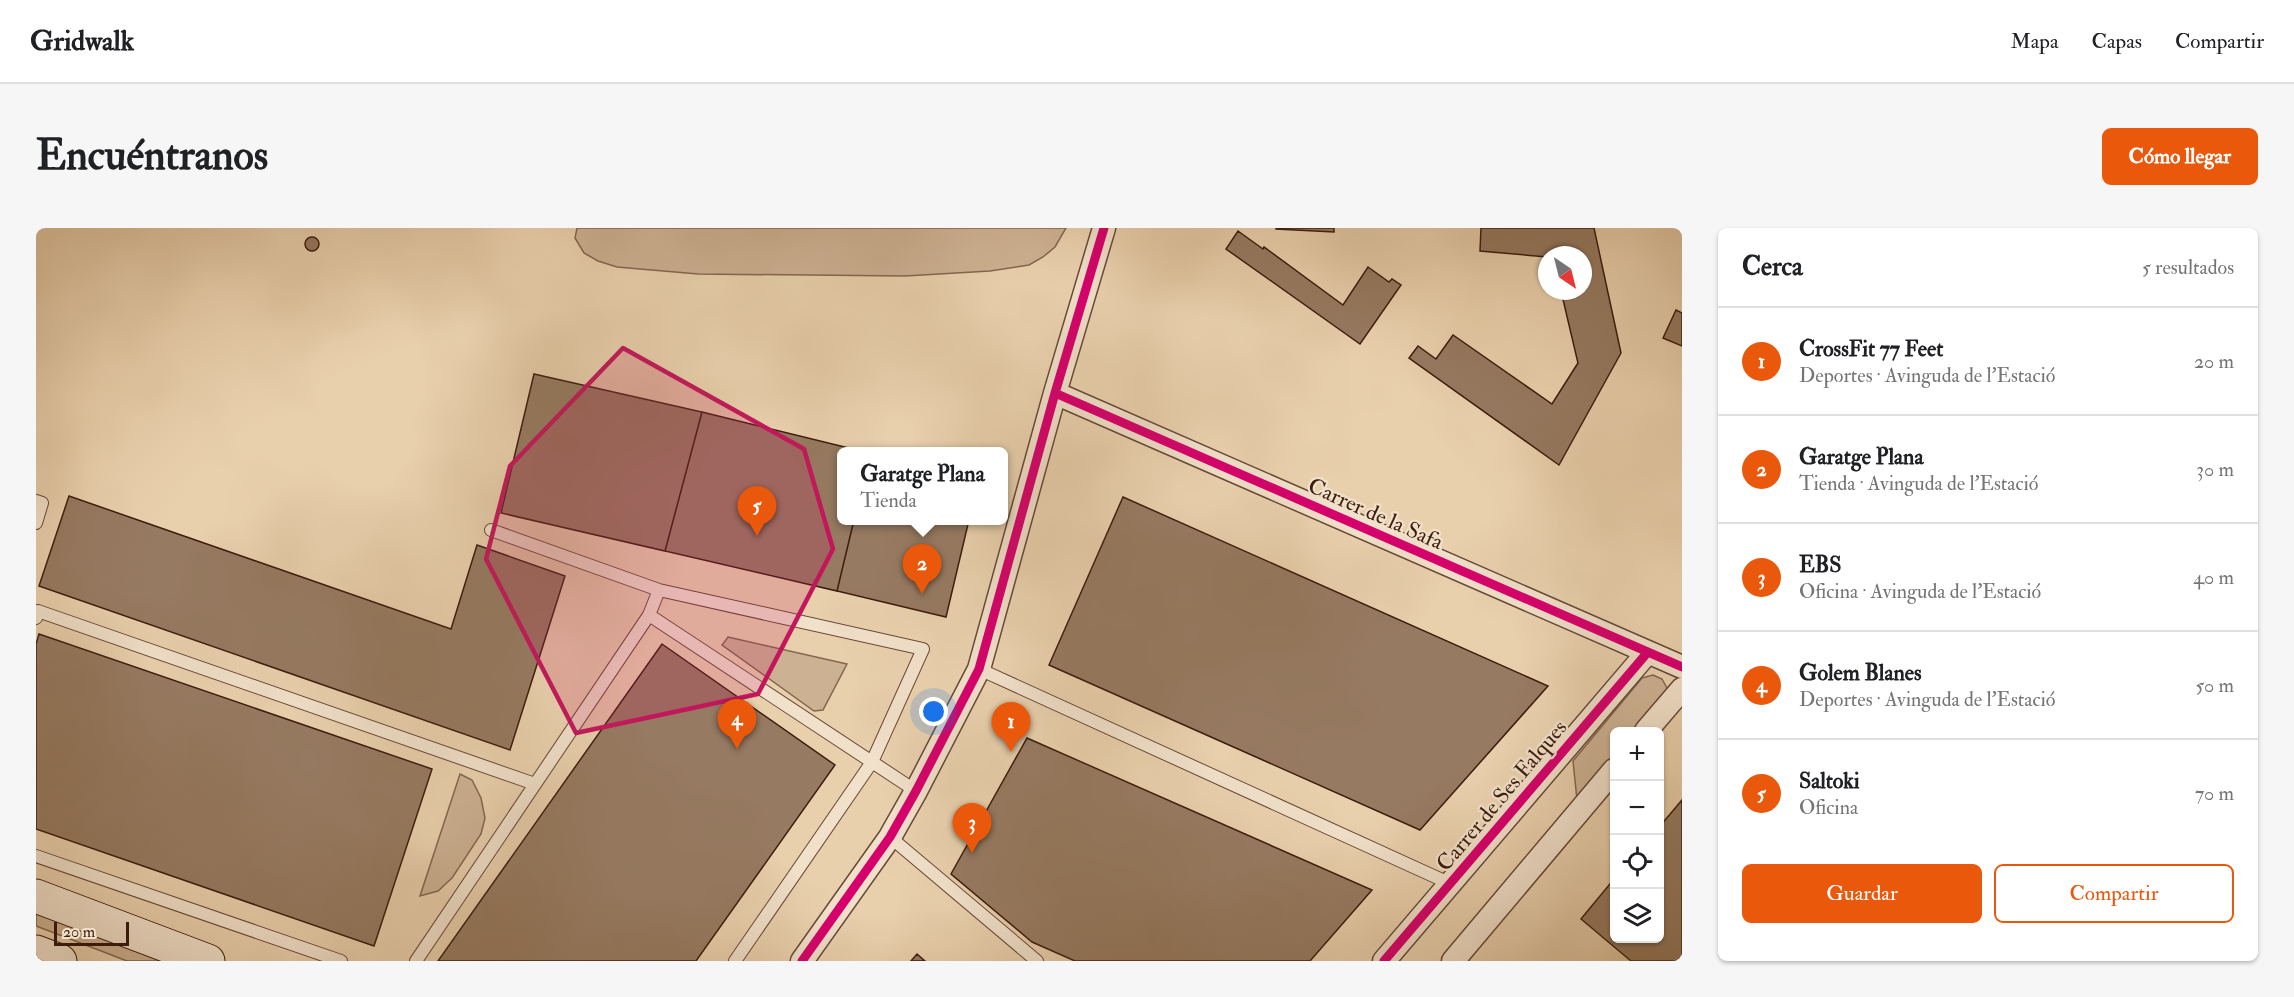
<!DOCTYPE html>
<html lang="es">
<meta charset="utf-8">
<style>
:root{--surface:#fff;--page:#f6f6f6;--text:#202124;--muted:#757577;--line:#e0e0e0;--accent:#ea580c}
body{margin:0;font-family:"IM FELL Double Pica",serif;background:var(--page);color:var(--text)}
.controls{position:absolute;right:18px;bottom:18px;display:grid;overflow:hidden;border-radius:9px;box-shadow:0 2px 4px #0004}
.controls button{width:54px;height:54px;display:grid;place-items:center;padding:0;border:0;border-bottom:2px solid var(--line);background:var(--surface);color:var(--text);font:30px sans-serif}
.compass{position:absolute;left:1502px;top:18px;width:54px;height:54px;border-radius:50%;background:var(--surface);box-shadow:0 2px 4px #0004;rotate:145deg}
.scale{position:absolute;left:18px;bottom:15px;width:75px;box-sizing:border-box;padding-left:6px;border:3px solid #3d1c0e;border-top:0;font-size:16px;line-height:21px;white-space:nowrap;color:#3d1c0e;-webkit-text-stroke:4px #f1e0ca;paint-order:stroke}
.you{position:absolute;left:898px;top:484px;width:21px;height:21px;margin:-15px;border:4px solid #fff;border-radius:50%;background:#1a73e8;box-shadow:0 0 0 9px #1a73e833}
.badge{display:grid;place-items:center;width:39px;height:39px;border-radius:50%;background:var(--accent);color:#fff;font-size:20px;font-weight:700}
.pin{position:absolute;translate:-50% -50px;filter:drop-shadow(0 2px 3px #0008)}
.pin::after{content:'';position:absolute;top:32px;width:21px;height:18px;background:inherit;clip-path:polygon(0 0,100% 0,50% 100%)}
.popup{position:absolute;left:801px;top:219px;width:171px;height:78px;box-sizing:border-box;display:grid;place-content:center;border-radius:9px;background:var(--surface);filter:drop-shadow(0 2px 4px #0005);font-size:20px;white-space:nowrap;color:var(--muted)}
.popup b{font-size:22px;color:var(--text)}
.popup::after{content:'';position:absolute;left:50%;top:100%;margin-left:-12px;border:12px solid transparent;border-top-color:var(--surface)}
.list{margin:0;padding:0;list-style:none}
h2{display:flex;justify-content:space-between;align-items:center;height:78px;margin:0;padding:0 24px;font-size:26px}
h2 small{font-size:20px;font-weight:400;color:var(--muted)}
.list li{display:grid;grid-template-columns:39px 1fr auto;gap:18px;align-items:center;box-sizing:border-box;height:108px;padding:0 24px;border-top:2px solid var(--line)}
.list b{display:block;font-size:22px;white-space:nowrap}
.list p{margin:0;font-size:20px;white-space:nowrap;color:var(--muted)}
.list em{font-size:20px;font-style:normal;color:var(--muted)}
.actions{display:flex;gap:12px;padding:18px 24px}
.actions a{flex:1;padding:14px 0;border:2px solid var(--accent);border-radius:9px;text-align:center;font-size:21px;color:var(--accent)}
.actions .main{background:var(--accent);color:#fff}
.icon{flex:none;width:33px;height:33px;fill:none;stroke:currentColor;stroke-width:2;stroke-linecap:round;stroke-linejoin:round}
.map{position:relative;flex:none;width:1646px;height:733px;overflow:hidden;border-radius:9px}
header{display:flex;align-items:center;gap:36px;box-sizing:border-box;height:84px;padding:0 30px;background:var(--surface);border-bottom:2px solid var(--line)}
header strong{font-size:28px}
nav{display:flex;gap:33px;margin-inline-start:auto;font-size:21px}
.intro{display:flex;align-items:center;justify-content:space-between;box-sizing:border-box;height:144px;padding:0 36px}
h1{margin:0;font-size:42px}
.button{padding:15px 27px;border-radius:9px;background:var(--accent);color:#fff;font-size:21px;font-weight:700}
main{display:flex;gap:36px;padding:0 36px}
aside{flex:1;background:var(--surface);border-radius:9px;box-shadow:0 2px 4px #0004}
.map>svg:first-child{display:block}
.green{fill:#ccb192;stroke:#846650;stroke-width:1.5}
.building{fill:#967a61;stroke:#3d1c0e;stroke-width:1.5}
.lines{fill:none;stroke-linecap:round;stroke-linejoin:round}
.lane-casing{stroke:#684936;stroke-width:14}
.street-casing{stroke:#684936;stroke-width:25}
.secondary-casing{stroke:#3d1c0e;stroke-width:35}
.lane{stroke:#f1e0ca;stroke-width:12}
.street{stroke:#f1e0ca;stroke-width:22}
.secondary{stroke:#f1e0ca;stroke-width:33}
.cycleway-casing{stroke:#f1e0ca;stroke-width:13}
.cycleway{stroke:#d6006c;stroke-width:9}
.marked{fill:#c2185b;fill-opacity:0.2;stroke:#c2185b;stroke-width:4.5;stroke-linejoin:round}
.labels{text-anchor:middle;stroke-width:4.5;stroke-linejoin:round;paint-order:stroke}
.street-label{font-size:22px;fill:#3d1c0e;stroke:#f1e0ca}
</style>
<header>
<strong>Gridwalk</strong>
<nav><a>Mapa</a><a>Capas</a><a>Compartir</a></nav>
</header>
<div class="intro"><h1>Encuéntranos</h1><a class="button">Cómo llegar</a></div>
<main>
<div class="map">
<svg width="1646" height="733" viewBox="0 0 1646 733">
<rect width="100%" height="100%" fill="#e9d0ad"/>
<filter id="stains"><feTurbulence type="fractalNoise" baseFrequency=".00333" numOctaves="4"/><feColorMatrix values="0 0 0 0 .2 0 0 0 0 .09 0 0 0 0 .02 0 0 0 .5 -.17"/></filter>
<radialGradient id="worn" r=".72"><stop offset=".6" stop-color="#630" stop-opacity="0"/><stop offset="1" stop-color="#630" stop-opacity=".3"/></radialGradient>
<path class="green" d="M541,0H1030L1019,19L1007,29L993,37L954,43L869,48L662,46L581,39L562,33L548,25L539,10Z
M692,409L811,436L787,482L778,483L686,417Z
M1617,447L1626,451L1631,460L1629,470L1600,503H1578V528L1541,572L1537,533L1606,450Z
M424,546L436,552L445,570L449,590L445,606L416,650L402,663L384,668Z
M0,678L142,733H91L0,698Z"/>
<path class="building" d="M1240,0H1298V4L1240,1Z
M1445,0H1558L1585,125L1523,237L1373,130L1382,118L1400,131L1417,107L1516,176L1542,135L1525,63H1547V27H1511V29L1444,23Z
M1202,3L1227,21L1228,19L1307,77L1332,39L1353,54L1356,51L1365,57L1324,116L1190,21Z
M269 16a7 7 0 1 1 14 0a7 7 0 1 1-14 0Z
M1640,82L1646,85V118L1627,110Z
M498,146L666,184L629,323L465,285Z
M666,184L829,224H805V292H818L801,363L629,323Z
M33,268L415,401L441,317L529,348L474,522L3,358Z
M1087,269L1512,458L1384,602L1013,437Z
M818,292H933L910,389L801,363Z
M3,406L396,541L338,718L0,601V416Z
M626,416L799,537L660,733H402Z
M991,510L1336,662L1274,733H1039L996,714L915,646Z
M1646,572V733H1595L1545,691L1578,651V710H1624V598Z
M881,726L889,733H875Z"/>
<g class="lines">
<defs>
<path id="lane" d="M0,273L6,275L0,295
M455,302L623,362L887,421L836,534L699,733
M613,387L623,362
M0,390L2,383L499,556
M943,441L1415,656
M854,609L1001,733
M0,628L305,733
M380,733L613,387L880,563"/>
<path id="street" d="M1019,165L1646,439
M1610,503L1646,461
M766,733L854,609L880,563L943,441L1019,165L1068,0
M1348,733L1611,425
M1417,733L1578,542"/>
<path id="secondary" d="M0,668L172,733
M0,724L24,733"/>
</defs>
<use href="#lane" class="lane-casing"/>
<use href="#street" class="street-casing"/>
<use href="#secondary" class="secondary-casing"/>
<use href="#lane" class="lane"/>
<use href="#street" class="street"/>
<use href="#secondary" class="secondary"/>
<defs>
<path id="cycleway" d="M1019,165L1646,439
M766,733L854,609L880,563L943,441L1019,165L1068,0
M1348,733L1611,425"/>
</defs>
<use href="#cycleway" class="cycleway-casing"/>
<use href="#cycleway" class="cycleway"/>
</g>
<path class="marked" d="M587,120L768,221L797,321L722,466L540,505L450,331L474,238Z"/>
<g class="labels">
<g class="street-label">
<text transform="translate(1340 285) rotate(24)" y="8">Carrer de la Safa</text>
<text transform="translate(1465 567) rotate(-50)" y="8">Carrer de Ses Falques</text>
</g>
</g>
<rect width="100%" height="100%" filter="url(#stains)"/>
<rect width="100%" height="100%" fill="url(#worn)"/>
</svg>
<div class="controls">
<button>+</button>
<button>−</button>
<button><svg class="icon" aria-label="locate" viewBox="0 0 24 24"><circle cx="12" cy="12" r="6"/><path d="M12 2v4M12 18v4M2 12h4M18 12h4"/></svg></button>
<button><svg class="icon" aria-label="layers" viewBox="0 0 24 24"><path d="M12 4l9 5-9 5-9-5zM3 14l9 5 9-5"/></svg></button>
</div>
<svg class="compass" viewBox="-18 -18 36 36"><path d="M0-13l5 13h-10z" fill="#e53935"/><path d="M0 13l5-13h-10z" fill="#757577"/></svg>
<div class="scale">20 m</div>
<div class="you"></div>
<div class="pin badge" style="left:975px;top:524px">1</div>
<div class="pin badge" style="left:886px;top:366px">2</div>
<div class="popup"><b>Garatge Plana</b>Tienda</div>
<div class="pin badge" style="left:936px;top:625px">3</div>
<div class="pin badge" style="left:701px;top:521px">4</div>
<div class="pin badge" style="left:721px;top:308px">5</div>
</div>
<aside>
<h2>Cerca<small>5 resultados</small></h2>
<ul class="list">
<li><span class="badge">1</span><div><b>CrossFit 77 Feet</b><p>Deportes · Avinguda de l'Estació</p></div><em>20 m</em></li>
<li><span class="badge">2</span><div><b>Garatge Plana</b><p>Tienda · Avinguda de l'Estació</p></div><em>30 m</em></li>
<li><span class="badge">3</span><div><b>EBS</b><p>Oficina · Avinguda de l'Estació</p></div><em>40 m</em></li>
<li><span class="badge">4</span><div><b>Golem Blanes</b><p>Deportes · Avinguda de l'Estació</p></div><em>50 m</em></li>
<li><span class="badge">5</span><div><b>Saltoki</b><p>Oficina</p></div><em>70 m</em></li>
</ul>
<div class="actions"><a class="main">Guardar</a><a>Compartir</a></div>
</aside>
</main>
